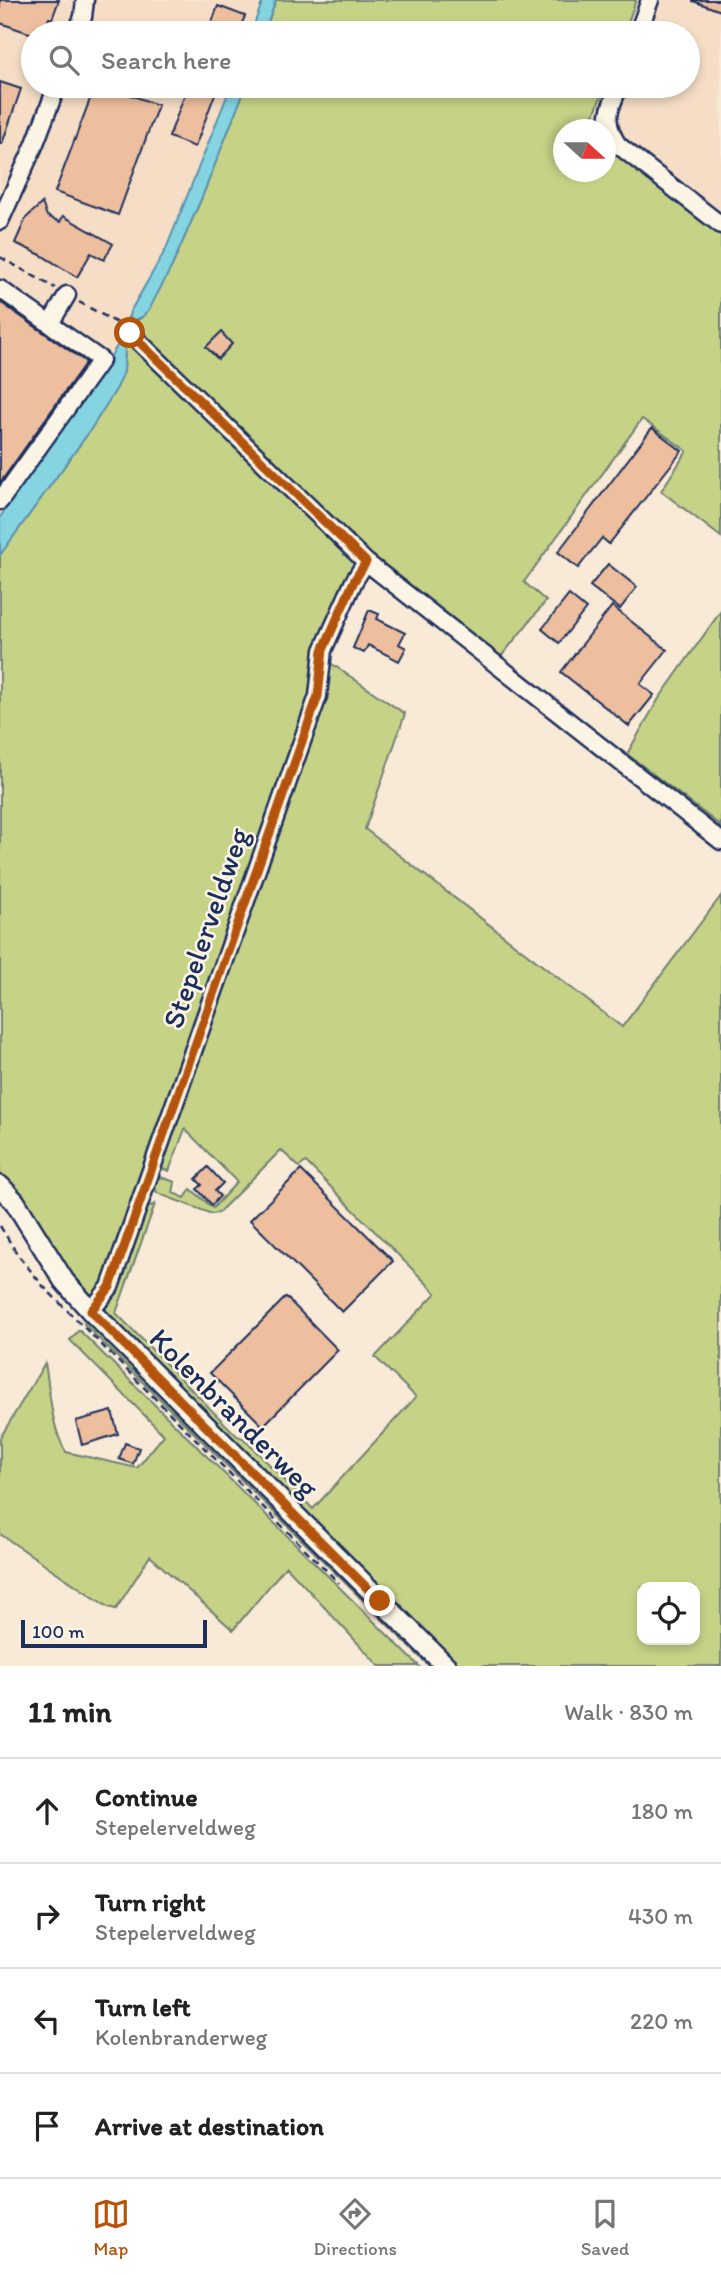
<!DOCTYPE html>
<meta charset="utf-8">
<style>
:root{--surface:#fff;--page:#f6f6f6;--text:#222;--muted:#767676;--line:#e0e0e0;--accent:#b45309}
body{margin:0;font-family:Itim,sans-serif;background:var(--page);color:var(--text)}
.controls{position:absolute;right:21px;bottom:21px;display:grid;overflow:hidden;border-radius:14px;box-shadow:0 4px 10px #0003}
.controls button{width:63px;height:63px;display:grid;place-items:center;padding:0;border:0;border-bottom:2px solid var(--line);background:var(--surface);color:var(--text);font:35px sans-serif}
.compass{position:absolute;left:553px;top:119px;width:63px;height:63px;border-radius:50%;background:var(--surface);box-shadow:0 4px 10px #0003;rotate:111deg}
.scale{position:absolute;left:21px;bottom:18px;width:186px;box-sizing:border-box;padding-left:7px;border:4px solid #1b2f5e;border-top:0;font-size:19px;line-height:24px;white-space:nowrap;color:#1b2f5e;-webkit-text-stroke:5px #fcf5e5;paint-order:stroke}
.stop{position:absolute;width:21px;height:21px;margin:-16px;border:5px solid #b45309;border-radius:50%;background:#fff}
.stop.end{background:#b45309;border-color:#fff;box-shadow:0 2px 7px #0008}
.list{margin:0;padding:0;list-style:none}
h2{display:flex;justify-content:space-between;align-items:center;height:91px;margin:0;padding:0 28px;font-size:30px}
h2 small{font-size:23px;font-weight:400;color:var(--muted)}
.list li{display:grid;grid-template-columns:46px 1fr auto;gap:21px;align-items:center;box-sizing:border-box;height:105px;padding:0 28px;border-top:2px solid var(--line)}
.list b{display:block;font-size:26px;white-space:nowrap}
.list p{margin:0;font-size:23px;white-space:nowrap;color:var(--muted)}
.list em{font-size:23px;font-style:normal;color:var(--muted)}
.icon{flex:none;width:38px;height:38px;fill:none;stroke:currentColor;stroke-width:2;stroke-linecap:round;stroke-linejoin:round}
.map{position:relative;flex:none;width:721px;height:1666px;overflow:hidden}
.search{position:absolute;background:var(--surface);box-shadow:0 4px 10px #0003;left:21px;right:21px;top:21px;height:77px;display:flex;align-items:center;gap:18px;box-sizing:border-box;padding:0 24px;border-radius:38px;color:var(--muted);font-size:26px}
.sheet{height:511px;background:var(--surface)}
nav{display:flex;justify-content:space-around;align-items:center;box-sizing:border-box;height:98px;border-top:2px solid var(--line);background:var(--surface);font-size:19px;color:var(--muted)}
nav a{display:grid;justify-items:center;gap:4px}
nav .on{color:var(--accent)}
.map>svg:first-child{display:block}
.built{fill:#f6ddc6;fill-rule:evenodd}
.green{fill:#c6d387;stroke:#708172;stroke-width:2;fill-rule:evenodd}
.water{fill:#85d4e1;stroke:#5b92ad;stroke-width:2}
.building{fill:#eebf9e;stroke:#1b2f5e;stroke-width:2}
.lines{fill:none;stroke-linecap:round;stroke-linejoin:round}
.minor-casing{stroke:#1b2f5e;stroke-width:21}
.major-casing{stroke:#1b2f5e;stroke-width:24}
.path{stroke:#1b2f5e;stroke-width:2.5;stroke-dasharray:7 5;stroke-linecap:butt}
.minor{stroke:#fcf5e5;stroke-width:16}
.major{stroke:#fcf5e5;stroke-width:19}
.route{stroke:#b45309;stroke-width:9}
.labels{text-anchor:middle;stroke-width:5;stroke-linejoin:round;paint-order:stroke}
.street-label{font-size:30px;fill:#1b2f5e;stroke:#fcf5e5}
</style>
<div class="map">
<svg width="721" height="1666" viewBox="0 0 721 1666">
<rect width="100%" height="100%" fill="#f9ead7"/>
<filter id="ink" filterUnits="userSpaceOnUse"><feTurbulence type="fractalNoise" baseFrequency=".0143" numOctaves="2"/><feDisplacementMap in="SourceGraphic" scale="14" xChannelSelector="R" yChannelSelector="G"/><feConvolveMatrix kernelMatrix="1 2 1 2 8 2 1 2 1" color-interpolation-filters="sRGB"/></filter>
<g filter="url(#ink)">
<path class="built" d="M0,0H272L259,33H33V86H238L168,258L74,437L0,534Z
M599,0H721V291L543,157L568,86H688V33H587ZM564,130H606V172H564Z"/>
<path class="green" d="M276,0H636L624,33H264Z
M246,86H605L589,128L592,129L564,130V172H606V138L614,153L721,235V537L661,491L687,451L642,419L524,582L546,601L499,659L379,565L124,323L129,316L130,319L138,320L142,317L172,266L202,197Z
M126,335L357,560L323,639L316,685L108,1279L93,1296L87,1295L76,1285L22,1197L0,1175V555L89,432L117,387L124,371L125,350L123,343Z
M721,611V826L627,754L658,700Z
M332,664L405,714L365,829L622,1027L721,896V1666H459L336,1548L107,1316L105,1305L141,1210L155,1204L116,1313L237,1436L243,1438L313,1509L416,1397L375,1357L436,1293L306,1162L299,1167L281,1150L218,1213L212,1214L157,1193L153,1179L161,1177L175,1182L173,1193L185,1198L191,1189L213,1208L237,1182L185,1129L169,1171L163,1169L158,1162L327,667ZM642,1587H695V1640H642Z
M85,1322L92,1323L437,1666H429L84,1324Z
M79,1330L419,1666H379L286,1566L233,1630L150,1556L116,1609L108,1607L0,1534V1438L45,1363C50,1391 51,1428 66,1452L137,1468L164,1435L70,1340Z"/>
<path class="water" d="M263,0H276L264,33H251Z
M231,86H246L202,197L172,266L149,310L142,317L132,321L129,316L130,312L166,249Z
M119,343L125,345L124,371L117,388L89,432L0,555V517L89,390Z"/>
<path class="building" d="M0,0H59L52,19L49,18L44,33H29L0,23Z
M693,0H721V11L693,1Z
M218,6L245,16L238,33H208Z
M0,82L21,89L2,144H0Z
M95,86H107L158,105L118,215L55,192Z
M188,86H218L195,147L169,137Z
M42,203L47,216L60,222L63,216L113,244L104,260L91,253L77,277L41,255L15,243L26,218Z
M0,302L86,362L0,483Z
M221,332L232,344L218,359L206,347Z
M652,428L682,451L609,544L602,538L578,568L558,552Z
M608,564L637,587L620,609L590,586Z
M569,595L586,609L559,643L542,629Z
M612,606L667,650L640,684L654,695L629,726L561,672Z
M369,610L379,614L377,619L405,633L399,644L406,648L399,661L368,645L364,653L353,648Z
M208,1167L223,1183L215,1191L220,1196L212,1205L197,1189L202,1185L196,1179Z
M301,1170L393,1261L342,1312L250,1220Z
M286,1297L338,1350L263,1426L210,1373Z
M112,1411L118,1434L82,1445L76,1421Z
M125,1443L139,1448L133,1464L119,1459Z"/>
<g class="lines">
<defs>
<path id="minor" d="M76,33L83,17L85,0
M638,33L650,0
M619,86C609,112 602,120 618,145L721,225
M0,221L34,146L57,86
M0,289L101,360L0,501
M50,324L67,295
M130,333L366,562L721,841
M91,1311L110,1287L318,696L323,650L354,581L366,562"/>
<path id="major" d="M0,1186L15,1202L64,1281L91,1311L446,1666"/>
</defs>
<use href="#minor" class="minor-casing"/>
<use href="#major" class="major-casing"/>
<path class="path" d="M0,257L55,288
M79,302L119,324
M0,1226L18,1255L43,1286L339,1583"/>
<use href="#minor" class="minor"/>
<use href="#major" class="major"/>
</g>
</g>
<g class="lines" filter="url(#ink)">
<path class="route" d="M130,333L366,562L354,581L323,650L318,696L110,1287L91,1311L380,1601"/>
</g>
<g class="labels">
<g class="street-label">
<text transform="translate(206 928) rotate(-71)" y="10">Stepelerveldweg</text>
<text transform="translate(234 1413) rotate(45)" y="10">Kolenbranderweg</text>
</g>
</g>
</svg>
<div class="controls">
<button><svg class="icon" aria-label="locate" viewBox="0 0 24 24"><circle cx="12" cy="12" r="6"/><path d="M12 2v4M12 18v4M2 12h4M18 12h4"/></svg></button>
</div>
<svg class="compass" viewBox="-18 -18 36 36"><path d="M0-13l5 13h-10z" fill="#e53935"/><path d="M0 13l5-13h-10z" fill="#767676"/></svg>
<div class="scale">100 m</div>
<div class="stop" style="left:130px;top:333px"></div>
<div class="stop end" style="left:380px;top:1601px"></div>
<div class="search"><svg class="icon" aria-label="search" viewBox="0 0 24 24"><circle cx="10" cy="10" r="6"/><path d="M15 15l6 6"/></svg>Search here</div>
</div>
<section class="sheet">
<h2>11 min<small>Walk · 830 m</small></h2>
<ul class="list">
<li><svg class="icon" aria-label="ahead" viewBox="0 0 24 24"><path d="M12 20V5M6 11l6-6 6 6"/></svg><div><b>Continue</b><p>Stepelerveldweg</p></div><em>180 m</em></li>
<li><svg class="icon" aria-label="right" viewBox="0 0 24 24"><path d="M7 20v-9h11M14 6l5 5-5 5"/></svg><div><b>Turn right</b><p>Stepelerveldweg</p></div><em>430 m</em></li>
<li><svg class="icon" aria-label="left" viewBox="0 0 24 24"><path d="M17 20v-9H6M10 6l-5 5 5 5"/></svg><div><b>Turn left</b><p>Kolenbranderweg</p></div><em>220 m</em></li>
<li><svg class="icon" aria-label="arrive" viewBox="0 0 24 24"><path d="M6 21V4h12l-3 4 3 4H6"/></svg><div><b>Arrive at destination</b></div></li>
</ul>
</section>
<nav>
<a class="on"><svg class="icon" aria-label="map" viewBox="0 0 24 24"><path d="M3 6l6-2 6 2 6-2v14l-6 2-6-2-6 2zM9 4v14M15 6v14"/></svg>Map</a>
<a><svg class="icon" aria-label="directions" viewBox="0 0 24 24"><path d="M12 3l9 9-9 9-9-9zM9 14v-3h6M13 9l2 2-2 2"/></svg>Directions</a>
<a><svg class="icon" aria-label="saved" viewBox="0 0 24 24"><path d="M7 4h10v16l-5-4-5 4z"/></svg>Saved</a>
</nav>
